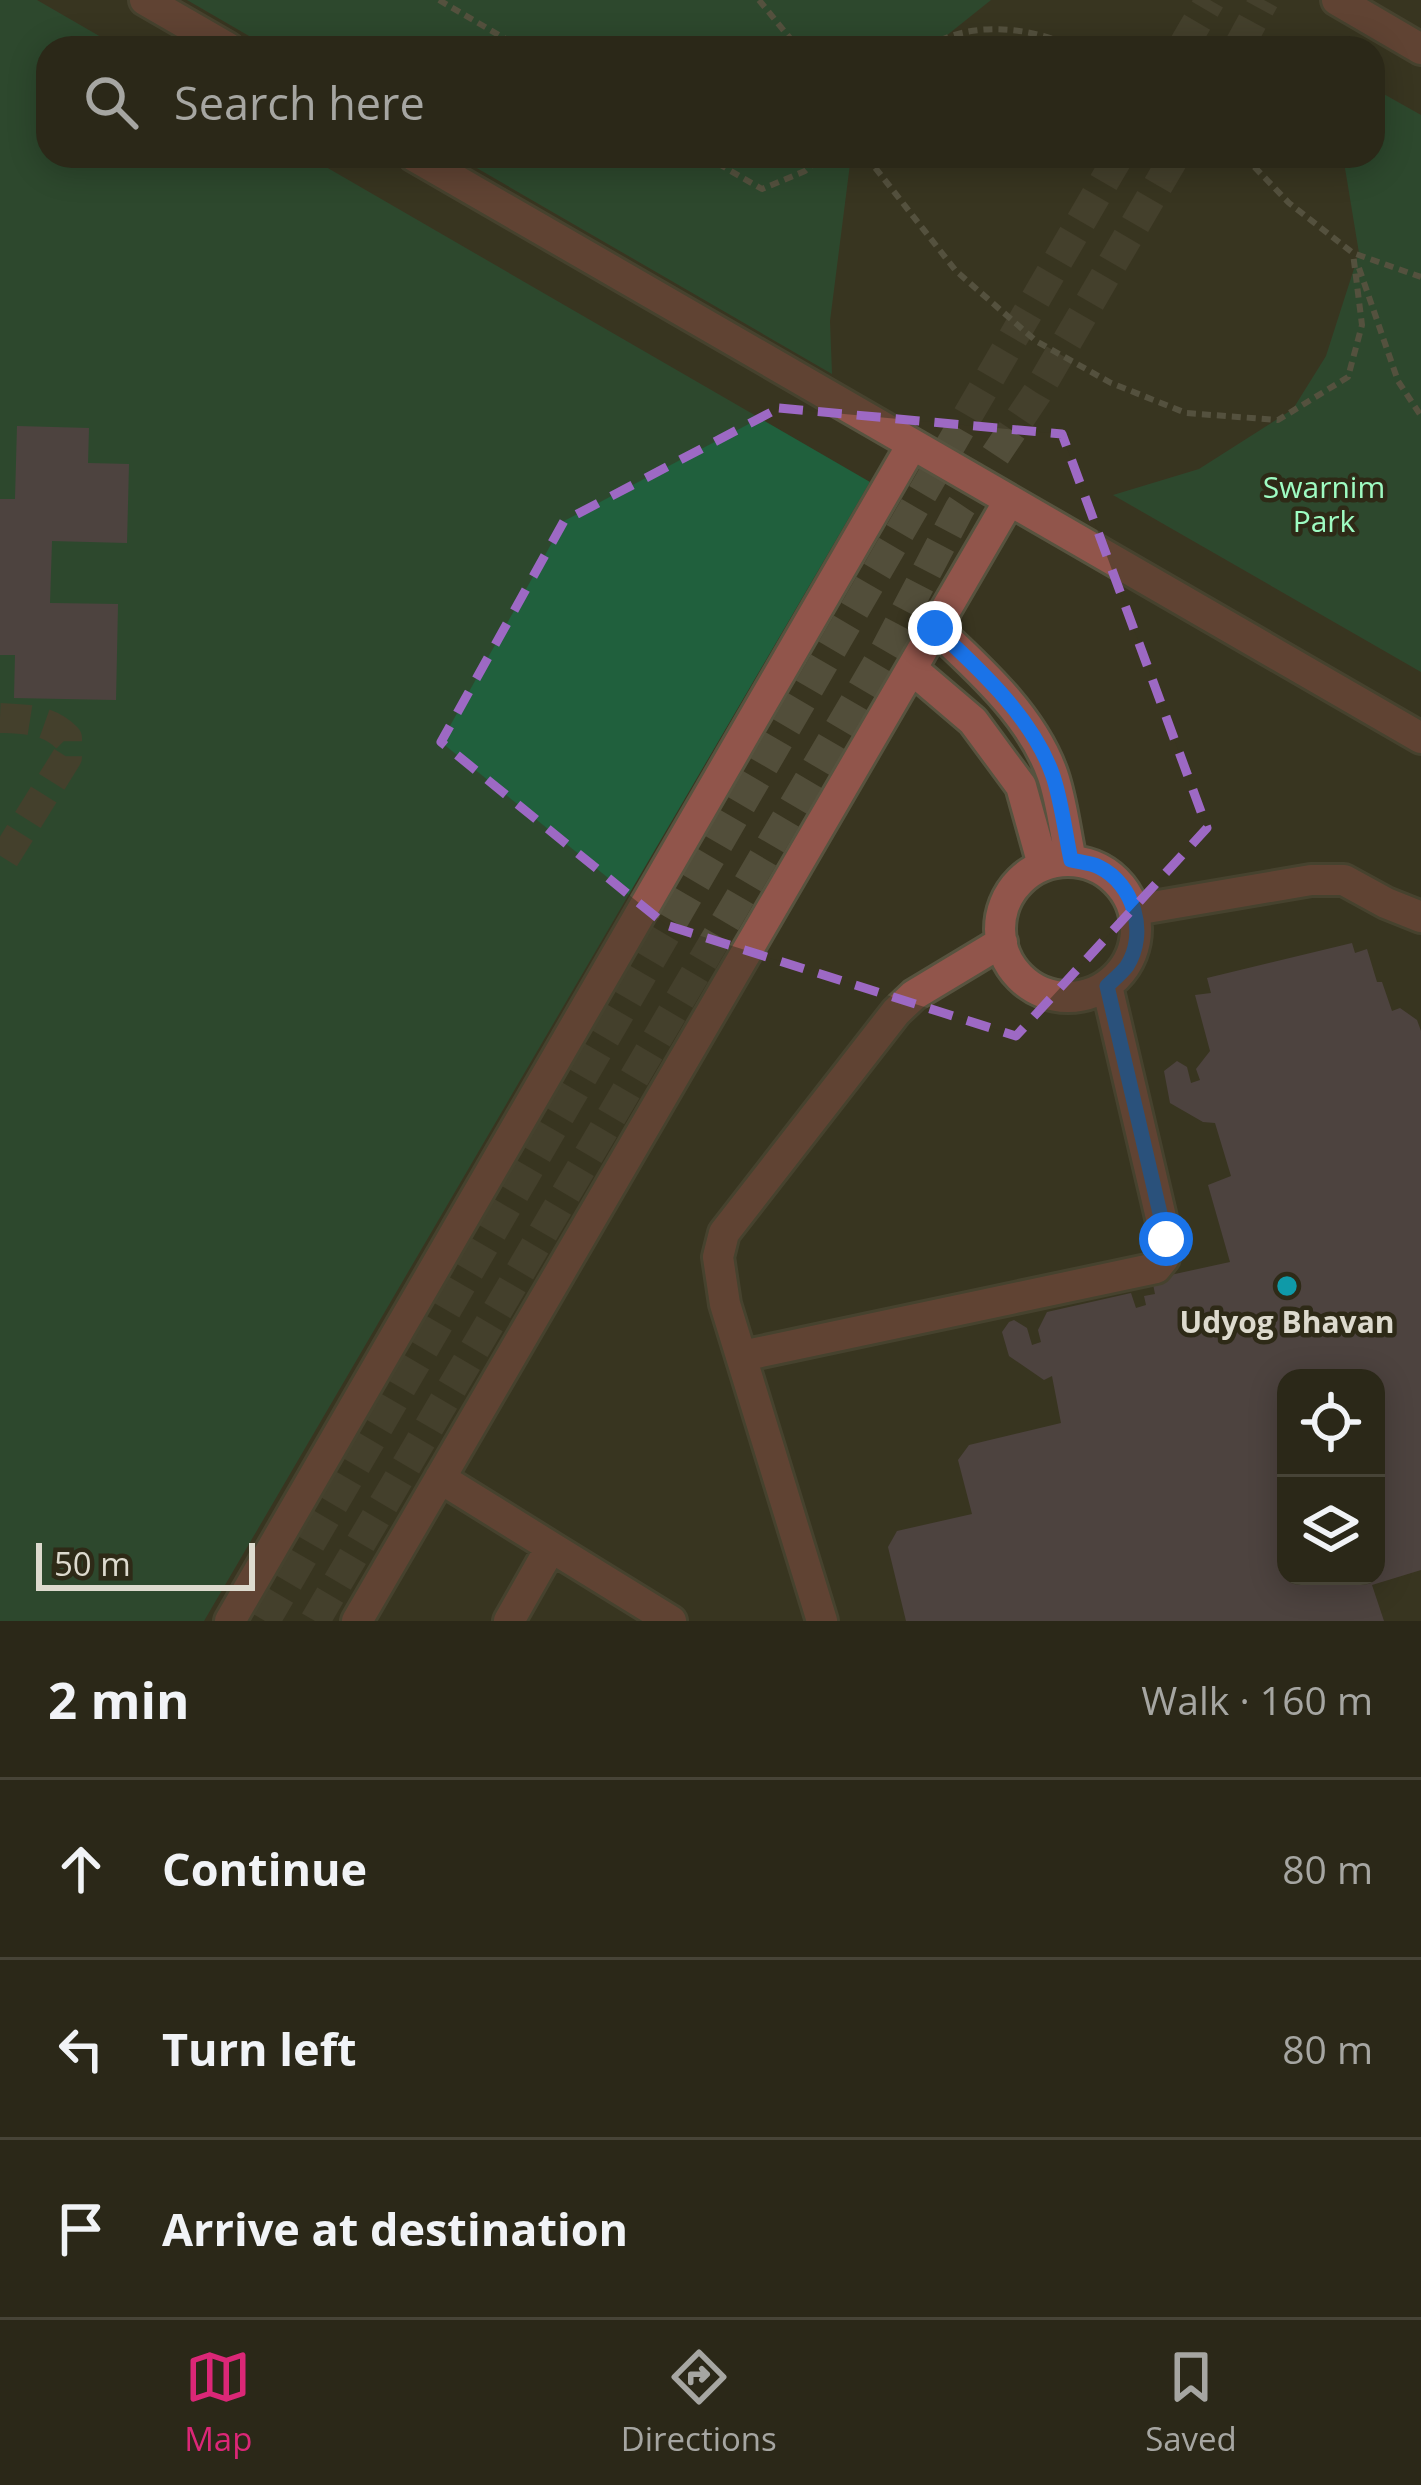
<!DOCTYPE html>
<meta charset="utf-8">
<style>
:root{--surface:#2b2818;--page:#373425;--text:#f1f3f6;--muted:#a6a6a2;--line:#474437;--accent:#db2777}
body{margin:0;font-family:"Open Sans",sans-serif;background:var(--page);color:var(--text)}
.controls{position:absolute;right:36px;bottom:36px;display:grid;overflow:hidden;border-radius:24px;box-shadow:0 6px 30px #0003}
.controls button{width:108px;height:108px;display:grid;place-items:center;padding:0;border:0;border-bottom:3px solid var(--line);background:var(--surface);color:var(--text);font:60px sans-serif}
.scale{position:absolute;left:36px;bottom:30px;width:219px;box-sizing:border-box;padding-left:12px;border:6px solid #dddace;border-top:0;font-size:33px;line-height:42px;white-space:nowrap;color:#dddace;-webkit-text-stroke:9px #2e2a17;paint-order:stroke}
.stop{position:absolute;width:36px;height:36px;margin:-27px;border:9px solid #1a73e8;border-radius:50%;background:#fff}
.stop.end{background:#1a73e8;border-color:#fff;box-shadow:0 3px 12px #0008}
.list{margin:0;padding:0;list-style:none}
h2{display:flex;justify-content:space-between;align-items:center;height:156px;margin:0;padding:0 48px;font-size:51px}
h2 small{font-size:39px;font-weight:400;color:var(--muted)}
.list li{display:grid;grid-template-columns:78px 1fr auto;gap:36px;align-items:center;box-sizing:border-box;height:180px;padding:0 48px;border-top:3px solid var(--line)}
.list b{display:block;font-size:45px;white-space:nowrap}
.list em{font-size:39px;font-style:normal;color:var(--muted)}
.icon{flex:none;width:66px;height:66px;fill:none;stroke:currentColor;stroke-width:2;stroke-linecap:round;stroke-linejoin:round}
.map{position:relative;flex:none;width:1421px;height:1621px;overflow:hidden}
.search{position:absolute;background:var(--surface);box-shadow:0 6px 30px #0003;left:36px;right:36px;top:36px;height:132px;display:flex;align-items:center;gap:30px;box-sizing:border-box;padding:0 42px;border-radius:36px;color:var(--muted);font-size:45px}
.sheet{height:696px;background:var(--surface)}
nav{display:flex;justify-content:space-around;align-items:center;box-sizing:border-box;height:168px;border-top:3px solid var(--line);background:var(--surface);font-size:33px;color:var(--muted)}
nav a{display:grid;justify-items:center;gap:6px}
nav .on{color:var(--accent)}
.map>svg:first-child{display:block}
.green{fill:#20603d}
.building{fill:#665565;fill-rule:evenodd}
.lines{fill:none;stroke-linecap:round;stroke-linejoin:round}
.minor-tunnel{stroke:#524e3a;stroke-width:30;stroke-dasharray:30 15;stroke-linecap:butt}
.major-tunnel{stroke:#524e3a;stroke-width:30;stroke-dasharray:30 15;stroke-linecap:butt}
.minor-casing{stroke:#57533f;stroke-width:36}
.path{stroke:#777462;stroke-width:6;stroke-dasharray:9 6;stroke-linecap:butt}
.minor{stroke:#91554b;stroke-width:30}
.route{stroke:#1a73e8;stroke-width:15}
.marked{fill:none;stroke:#9d69c4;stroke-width:9;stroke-dasharray:24 15;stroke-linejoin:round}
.culture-dot{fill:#0f9aa8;stroke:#2e2a17;stroke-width:4.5}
.labels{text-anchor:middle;stroke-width:9;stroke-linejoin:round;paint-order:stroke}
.park-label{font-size:30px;fill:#9efcc2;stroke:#2e2a17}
.poi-label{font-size:30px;font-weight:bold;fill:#dddace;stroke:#2e2a17}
</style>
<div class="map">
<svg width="1421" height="1621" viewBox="0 0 1421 1621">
<rect width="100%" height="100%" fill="#393520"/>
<path class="green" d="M0,0H37L120,48H48V156H307L870,482L204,1621H0Z
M187,0H991L931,48H270Z
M1373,88L1421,115V672L1113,495L1199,469L1293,409L1326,356L1359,253L1343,156H1373Z
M456,156H851L830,321L832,374Z"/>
<path class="building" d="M17,426L89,428L88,463L129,464L127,543L52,541L50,603L118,604L116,700L14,698L15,655H0V499H15Z
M1352,943L1355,953L1367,949L1377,982H1382L1392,1011L1400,1008L1417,1020L1421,1031V1570L1372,1585L1384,1621H906L888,1547L897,1531L972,1514L958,1460L969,1445L1061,1423L1052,1376L1044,1380L1009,1356L1002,1332L1009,1322L1014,1320L1027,1328L1032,1345L1041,1342L1038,1330L1047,1312L1131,1293L1136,1308L1146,1305L1144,1296L1155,1294L1152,1279L1230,1262L1208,1185L1231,1176L1215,1123L1203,1122L1170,1103L1164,1071L1177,1061L1187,1067L1191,1083L1200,1080L1196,1069L1210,1051L1195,995L1211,993L1207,978ZM1286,1378H1376V1576H1286Z"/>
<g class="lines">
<path class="minor-tunnel" d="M0,718C25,719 48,719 67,738V757L0,865"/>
<path class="major-tunnel" d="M1182,48L1210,0
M1238,48L1264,0
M265,1621L1119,156
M315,1621L886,649L960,508L1037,393L1175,156"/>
<defs>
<path id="minor" d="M145,0L228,48
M1337,0L1421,49
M414,156L1421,738
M935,628C979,669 1033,717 1053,776C1062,803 1065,833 1071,860
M912,669L973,721L1021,786L1043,865
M1000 929a68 68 0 1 1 136 0a68 68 0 1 1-136 0Z
M1135,910L1311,880H1344L1386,903L1421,917
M742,1356L1156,1268L1164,1258L1166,1239L1107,986
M440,1478L551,1547L509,1621
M551,1547L671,1621
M230,1621L912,445
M357,1621L1009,501
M822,1621L725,1304L718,1257L724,1233L896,1012L914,995L1002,942"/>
</defs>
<use href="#minor" class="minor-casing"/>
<path class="path" d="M439,0L521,48
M759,0L798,48
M927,48C968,20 1031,26 1074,48
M705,156L762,189L805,171L823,156
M866,156L956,271L1036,341L1111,383L1186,413L1278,420L1348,377L1362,325L1353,253
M1244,156L1289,203L1353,253L1421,277
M1359,268L1398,381L1421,416"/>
<use href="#minor" class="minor"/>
</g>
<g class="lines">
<path class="route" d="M935,628C979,669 1033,718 1053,776C1062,803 1065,833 1071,860C1079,862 1091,863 1099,867C1134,884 1148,933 1127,966C1122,973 1113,980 1107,986L1166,1239"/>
</g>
<path d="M0 0H1421V1621H0ZM779,408L1062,434L1207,828L1016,1036L666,925L441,742L564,521Z" fill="#393520" fill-opacity=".55" fill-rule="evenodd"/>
<path class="marked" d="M779,408L1062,434L1207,828L1016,1036L666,925L441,742L564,521Z"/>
<circle class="culture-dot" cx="1287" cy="1286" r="12"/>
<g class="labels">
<g class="park-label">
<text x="1324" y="498">Swarnim<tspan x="1324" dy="34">Park</tspan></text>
</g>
<g class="poi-label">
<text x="1287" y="1333">Udyog Bhavan</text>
</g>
</g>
</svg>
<div class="controls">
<button><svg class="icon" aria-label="locate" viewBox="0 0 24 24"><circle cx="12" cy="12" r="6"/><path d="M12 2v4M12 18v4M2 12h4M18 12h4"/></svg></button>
<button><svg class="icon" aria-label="layers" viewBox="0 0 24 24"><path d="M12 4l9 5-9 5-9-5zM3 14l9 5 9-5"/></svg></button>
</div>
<div class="scale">50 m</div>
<div class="stop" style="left:1166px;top:1239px"></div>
<div class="stop end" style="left:935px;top:628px"></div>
<div class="search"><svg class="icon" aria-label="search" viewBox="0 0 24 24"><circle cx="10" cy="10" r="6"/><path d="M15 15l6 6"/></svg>Search here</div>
</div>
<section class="sheet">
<h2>2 min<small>Walk · 160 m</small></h2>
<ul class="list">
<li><svg class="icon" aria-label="ahead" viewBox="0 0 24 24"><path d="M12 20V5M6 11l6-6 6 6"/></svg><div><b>Continue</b></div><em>80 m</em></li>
<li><svg class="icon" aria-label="left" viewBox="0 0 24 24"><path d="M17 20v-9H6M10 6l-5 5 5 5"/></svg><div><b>Turn left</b></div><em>80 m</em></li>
<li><svg class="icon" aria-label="arrive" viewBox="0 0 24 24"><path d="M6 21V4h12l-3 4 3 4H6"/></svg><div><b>Arrive at destination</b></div></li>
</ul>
</section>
<nav>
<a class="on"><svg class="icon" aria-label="map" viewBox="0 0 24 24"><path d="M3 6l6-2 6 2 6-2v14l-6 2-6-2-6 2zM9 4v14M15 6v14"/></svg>Map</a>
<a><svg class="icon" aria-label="directions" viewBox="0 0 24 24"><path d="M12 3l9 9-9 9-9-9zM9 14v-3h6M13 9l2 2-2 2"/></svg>Directions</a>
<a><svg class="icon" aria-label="saved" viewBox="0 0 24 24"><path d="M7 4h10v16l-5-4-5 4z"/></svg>Saved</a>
</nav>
